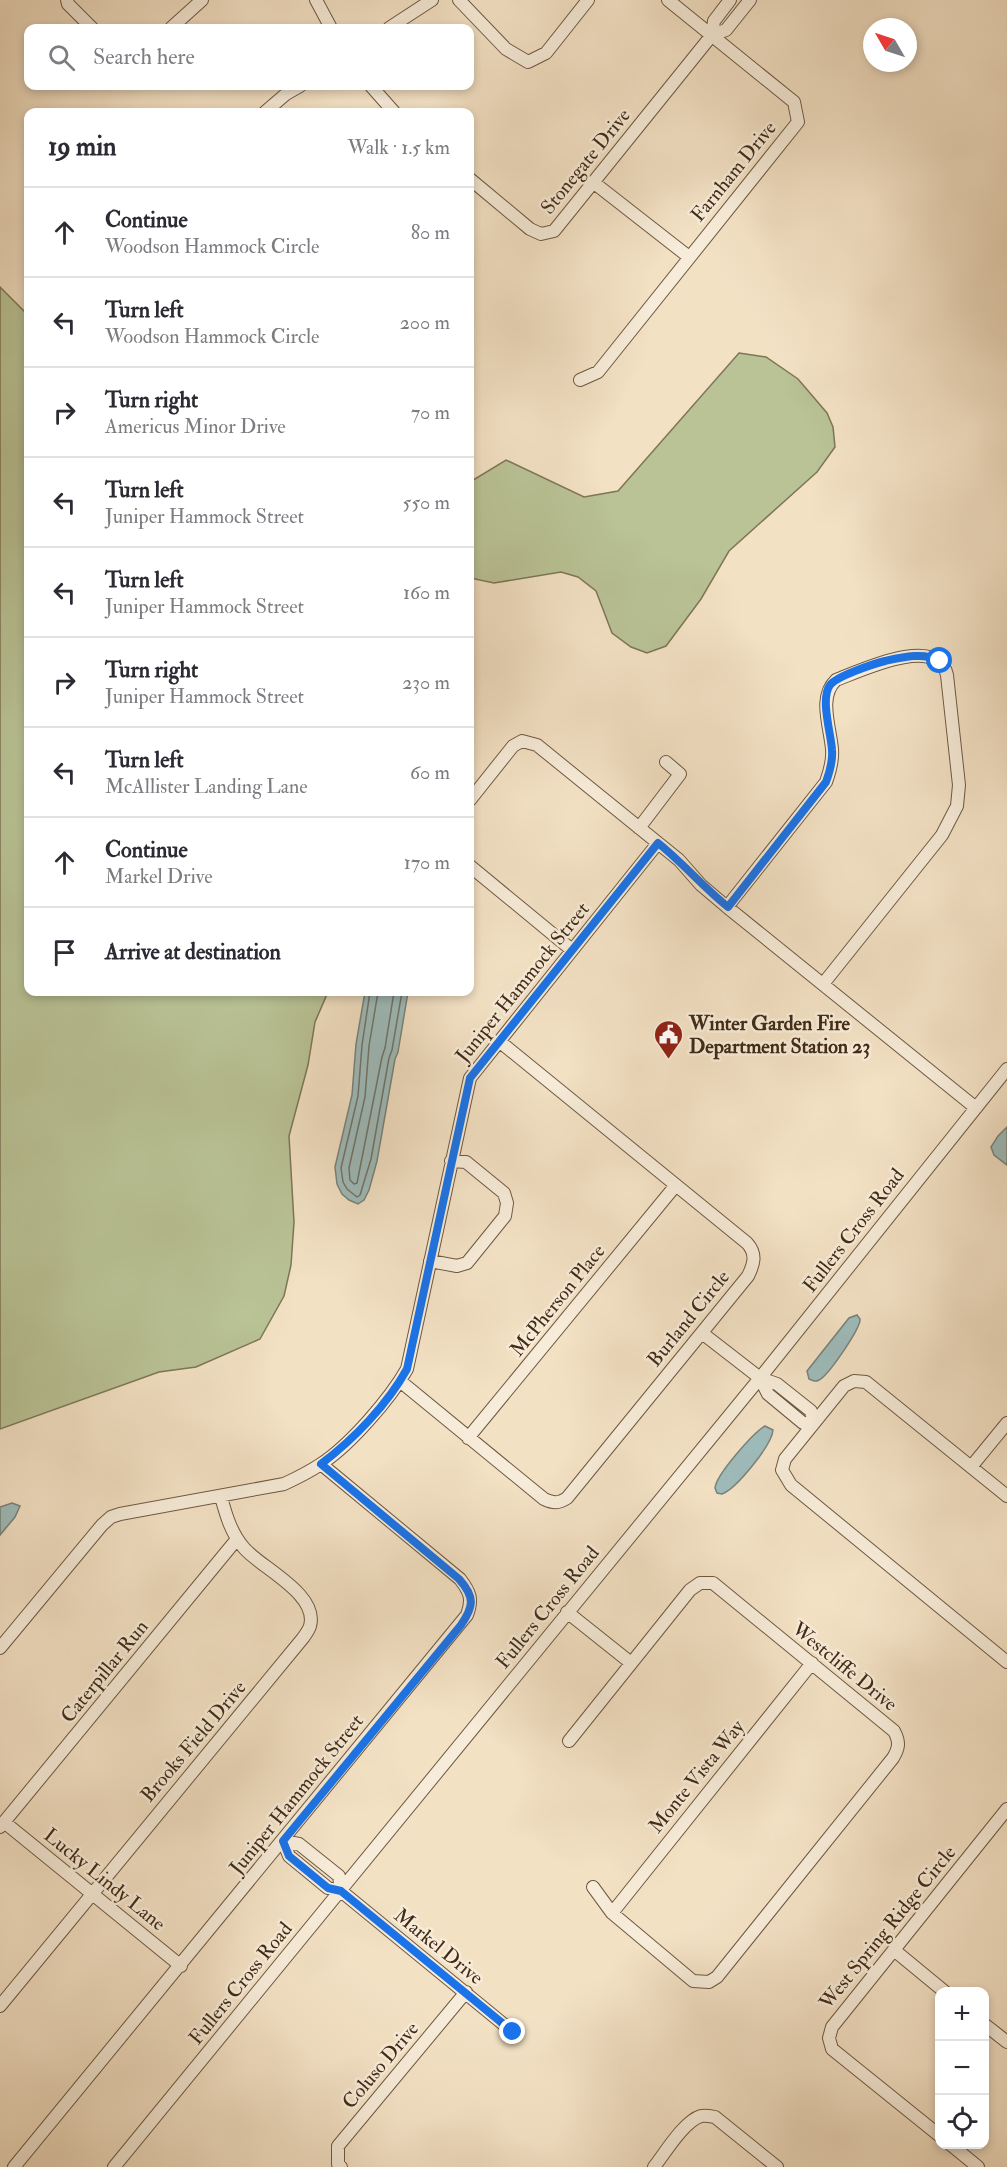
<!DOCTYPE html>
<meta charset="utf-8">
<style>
:root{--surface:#fff;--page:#f7f7f7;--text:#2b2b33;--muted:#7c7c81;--line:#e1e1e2}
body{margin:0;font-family:"IM FELL Double Pica",serif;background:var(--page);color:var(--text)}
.controls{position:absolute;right:18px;bottom:18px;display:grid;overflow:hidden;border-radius:12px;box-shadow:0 3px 9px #0003}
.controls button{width:54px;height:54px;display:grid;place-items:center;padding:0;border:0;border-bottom:2px solid var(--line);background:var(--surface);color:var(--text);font:30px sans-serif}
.compass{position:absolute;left:863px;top:18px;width:54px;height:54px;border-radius:50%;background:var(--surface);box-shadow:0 3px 9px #0003;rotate:309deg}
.stop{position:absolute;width:18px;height:18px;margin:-14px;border:4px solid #1a73e8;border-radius:50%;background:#fff}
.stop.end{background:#1a73e8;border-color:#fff;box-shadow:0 2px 6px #0008}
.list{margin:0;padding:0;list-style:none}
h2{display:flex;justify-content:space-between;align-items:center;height:78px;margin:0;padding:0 24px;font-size:26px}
h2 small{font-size:20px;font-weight:400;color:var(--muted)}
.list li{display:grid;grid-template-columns:39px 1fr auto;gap:18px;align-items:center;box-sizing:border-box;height:90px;padding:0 24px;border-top:2px solid var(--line)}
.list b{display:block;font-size:22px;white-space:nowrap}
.list p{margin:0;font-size:20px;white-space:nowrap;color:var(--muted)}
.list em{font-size:20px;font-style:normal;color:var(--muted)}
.icon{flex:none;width:33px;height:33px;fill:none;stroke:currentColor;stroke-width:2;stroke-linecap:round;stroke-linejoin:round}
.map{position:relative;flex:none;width:1007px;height:2167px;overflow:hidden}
.search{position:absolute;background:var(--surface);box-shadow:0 3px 9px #0003;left:24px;top:24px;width:450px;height:66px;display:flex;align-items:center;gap:15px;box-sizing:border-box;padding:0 21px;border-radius:12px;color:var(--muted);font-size:22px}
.panel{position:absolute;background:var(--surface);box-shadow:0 3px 9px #0003;left:24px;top:108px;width:450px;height:888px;border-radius:12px}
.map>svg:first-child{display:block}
.green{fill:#b9c396;stroke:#7e7656;stroke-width:1.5}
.water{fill:#9ebcbc;stroke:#79827a;stroke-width:1.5}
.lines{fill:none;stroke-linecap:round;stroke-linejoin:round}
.shore{stroke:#707369;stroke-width:1.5}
.minor-casing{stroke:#6e5842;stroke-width:14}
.minor{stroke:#f7ecd9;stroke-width:12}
.route{stroke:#1a73e8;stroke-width:8}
.labels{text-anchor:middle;stroke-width:5;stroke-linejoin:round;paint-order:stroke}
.street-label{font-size:20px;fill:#422a16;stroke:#f7ecd9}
.poi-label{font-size:20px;font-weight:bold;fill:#422a16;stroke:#f7ecd9;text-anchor:start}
</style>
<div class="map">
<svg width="1007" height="2167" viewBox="0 0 1007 2167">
<rect width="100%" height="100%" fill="#f3e1c4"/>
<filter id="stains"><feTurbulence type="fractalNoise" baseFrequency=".00333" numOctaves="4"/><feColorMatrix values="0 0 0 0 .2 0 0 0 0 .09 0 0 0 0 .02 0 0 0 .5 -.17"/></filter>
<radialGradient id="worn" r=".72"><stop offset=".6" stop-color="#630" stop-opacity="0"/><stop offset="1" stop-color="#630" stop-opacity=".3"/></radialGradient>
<path class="green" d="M0,287L28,315V992H328L315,1022L308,1065L289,1136L294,1222L291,1265L284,1296L260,1339L196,1367L159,1372L0,1429Z
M739,353L766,357L798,379L827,413L833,427L835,447L817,472L729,551L701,599L666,646L647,653L631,647L612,633L596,591L578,577L561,572L494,583L470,578V482L506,460L584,497L618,491Z"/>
<path class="water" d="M365,992H408L398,1052L395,1059L377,1161L369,1190L364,1200L358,1204L349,1200L342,1194L337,1184L335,1167L352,1095L356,1044Z
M1007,1127V1165L994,1155L991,1147L998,1136Z
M857,1315L860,1319C861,1328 828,1376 819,1380C815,1382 814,1381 809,1379L807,1371L849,1318Z
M765,1426L773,1430C772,1445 736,1489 722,1494L717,1493L715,1488C716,1475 753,1433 765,1426Z
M12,1503L20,1506L15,1517L0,1535V1507Z"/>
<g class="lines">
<path class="shore" d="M370,992L362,1045L358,1096L341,1168L343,1182L347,1189L357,1197L360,1195L371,1159L389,1058L392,1050L402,992
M378,992L369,1046L365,1097L349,1168L350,1180L354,1184L357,1183L382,1057L385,1048L394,992"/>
<defs>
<path id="minor" d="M67,0L68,4L92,28
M316,0L331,28
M459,0L506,49L528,62L546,53L588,0
M171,28L202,0
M389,28L432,0
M712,35L726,30L750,0
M371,86L394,112
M265,112L286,94L300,86
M470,179L530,229L541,234L554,231L712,35L714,21L730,0
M593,182L689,257
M580,380L598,372L798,122L794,102L668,0
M470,800L513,746L522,741L537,745L679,860L701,885L727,907L976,1108
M639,828L680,774L666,762
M470,866L572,950
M727,907L826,782C830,771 833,760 832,749C830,726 818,697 836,680C862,670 937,634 947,675L959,785L957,806L942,835L823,984
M430,1261L457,1266L467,1263L505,1216L507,1203L504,1193L466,1162L451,1161
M702,1333L760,1378L777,1384L811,1411L814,1423
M760,1378L768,1394L803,1423H814
M400,1381L544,1499C553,1503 558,1504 567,1498L748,1276C754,1264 757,1254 747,1243L499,1041
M468,1438L676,1185
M971,1467L1007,1423
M1007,1496L866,1382L854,1381L844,1386L785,1459L782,1470L791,1485L1007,1662
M567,1612L631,1663
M0,1648L102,1525L111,1517L120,1514L284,1484C297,1478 309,1472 321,1464C350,1445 390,1399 407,1369L470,1078L658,843
M569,1741L690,1590L700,1583H713L894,1731C900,1742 899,1748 893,1758L717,1977L709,1982L693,1981L612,1913L593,1887
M4,1822L181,1966
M0,1827L237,1539
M341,1891L339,1876L299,1844L283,1841L289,1856L328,1888L341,1891L513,2032
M612,1913L812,1663
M894,1950L945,1992
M0,2006L303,1638C305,1635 309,1630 310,1626C319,1594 261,1568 244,1548C231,1533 226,1515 221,1497
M984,2024L1007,2042
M940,2136L832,2049L829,2038L832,2027L1007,1809
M950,2144L978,2167
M14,2167L467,1615C473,1599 470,1592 460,1579L321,1464
M114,2167L760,1378L1007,1069
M341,2167L338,2164V2146L466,1992
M654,2167C665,2153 684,2121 701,2116C705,2115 710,2116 715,2117L777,2167"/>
</defs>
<use href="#minor" class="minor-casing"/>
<use href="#minor" class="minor"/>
</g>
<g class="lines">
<path class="route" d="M513,2032L341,1891L328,1888L289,1856L283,1841L461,1625C474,1606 475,1597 459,1579L321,1464C354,1439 387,1405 407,1369L470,1078L658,843C683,863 703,887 728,907L826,782C830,771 833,761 832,750C831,733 820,699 830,685C837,676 873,664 885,661C903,657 924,652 940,661"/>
</g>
<defs>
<symbol id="civic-pin" viewBox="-11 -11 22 30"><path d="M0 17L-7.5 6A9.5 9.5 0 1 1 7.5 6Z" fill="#8f2418" stroke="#f7ecd9"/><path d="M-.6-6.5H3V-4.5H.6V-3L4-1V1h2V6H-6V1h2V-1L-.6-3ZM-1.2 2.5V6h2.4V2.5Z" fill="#fff"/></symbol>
</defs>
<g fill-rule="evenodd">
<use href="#civic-pin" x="652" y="1018" width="33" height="45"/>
</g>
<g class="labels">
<g class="street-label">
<text transform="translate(585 161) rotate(-51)" y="7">Stonegate Drive</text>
<text transform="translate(733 171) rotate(-51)" y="7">Farnham Drive</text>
<text transform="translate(522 982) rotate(-51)" y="7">Juniper Hammock Street</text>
<text transform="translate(853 1230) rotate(-52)" y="7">Fullers Cross Road</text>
<text transform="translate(557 1300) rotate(-51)" y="7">McPherson Place</text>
<text transform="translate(688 1318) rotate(-51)" y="7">Burland Circle</text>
<text transform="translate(547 1607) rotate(-51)" y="7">Fullers Cross Road</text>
<text transform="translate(845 1666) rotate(39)" y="7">Westcliffe Drive</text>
<text transform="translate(104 1671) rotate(-51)" y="7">Caterpillar Run</text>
<text transform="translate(193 1741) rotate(-50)" y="7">Brooks Field Drive</text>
<text transform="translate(696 1776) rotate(-51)" y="7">Monte Vista Way</text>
<text transform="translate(296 1794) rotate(-51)" y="7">Juniper Hammock Street</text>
<text transform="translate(105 1879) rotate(39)" y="7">Lucky Lindy Lane</text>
<text transform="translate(887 1927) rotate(-51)" y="7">West Spring Ridge Circle</text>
<text transform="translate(439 1946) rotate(39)" y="7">Markel Drive</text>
<text transform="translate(240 1983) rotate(-51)" y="7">Fullers Cross Road</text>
<text transform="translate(380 2065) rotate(-50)" y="7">Coluso Drive</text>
</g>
<g class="poi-label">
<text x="689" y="1030">Winter Garden Fire<tspan x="689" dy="23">Department Station 23</tspan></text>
</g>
</g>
<rect width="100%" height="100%" filter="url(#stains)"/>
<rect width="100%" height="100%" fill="url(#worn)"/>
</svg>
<div class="controls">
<button>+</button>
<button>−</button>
<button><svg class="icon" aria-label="locate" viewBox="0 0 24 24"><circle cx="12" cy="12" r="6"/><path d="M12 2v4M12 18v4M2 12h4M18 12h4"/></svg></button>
</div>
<svg class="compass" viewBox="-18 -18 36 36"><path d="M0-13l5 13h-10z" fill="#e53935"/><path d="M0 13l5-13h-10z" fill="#7c7c81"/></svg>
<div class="stop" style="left:940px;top:661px"></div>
<div class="stop end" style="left:513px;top:2032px"></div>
<div class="search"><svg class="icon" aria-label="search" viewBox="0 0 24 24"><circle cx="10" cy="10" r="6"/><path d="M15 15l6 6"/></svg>Search here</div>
<section class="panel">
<h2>19 min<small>Walk · 1.5 km</small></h2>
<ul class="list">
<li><svg class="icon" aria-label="ahead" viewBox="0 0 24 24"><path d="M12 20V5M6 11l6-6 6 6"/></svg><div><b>Continue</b><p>Woodson Hammock Circle</p></div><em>80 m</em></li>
<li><svg class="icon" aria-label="left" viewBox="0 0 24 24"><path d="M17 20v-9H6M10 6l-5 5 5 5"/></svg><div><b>Turn left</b><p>Woodson Hammock Circle</p></div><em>200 m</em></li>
<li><svg class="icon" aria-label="right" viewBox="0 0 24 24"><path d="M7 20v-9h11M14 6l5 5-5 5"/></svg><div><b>Turn right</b><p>Americus Minor Drive</p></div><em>70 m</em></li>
<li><svg class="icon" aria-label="left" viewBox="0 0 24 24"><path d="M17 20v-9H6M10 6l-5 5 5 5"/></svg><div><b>Turn left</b><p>Juniper Hammock Street</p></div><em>550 m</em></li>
<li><svg class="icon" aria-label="left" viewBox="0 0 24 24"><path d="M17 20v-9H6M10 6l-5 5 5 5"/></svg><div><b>Turn left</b><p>Juniper Hammock Street</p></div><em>160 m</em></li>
<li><svg class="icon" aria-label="right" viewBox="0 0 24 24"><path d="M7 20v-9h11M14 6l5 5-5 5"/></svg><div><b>Turn right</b><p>Juniper Hammock Street</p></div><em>230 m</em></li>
<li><svg class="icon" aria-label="left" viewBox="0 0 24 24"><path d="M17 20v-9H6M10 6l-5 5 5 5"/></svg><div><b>Turn left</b><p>McAllister Landing Lane</p></div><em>60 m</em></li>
<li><svg class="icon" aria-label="ahead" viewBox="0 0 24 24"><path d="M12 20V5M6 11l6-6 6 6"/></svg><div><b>Continue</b><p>Markel Drive</p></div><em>170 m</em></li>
<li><svg class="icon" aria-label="arrive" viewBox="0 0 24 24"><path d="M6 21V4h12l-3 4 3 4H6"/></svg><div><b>Arrive at destination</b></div></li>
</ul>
</section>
</div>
